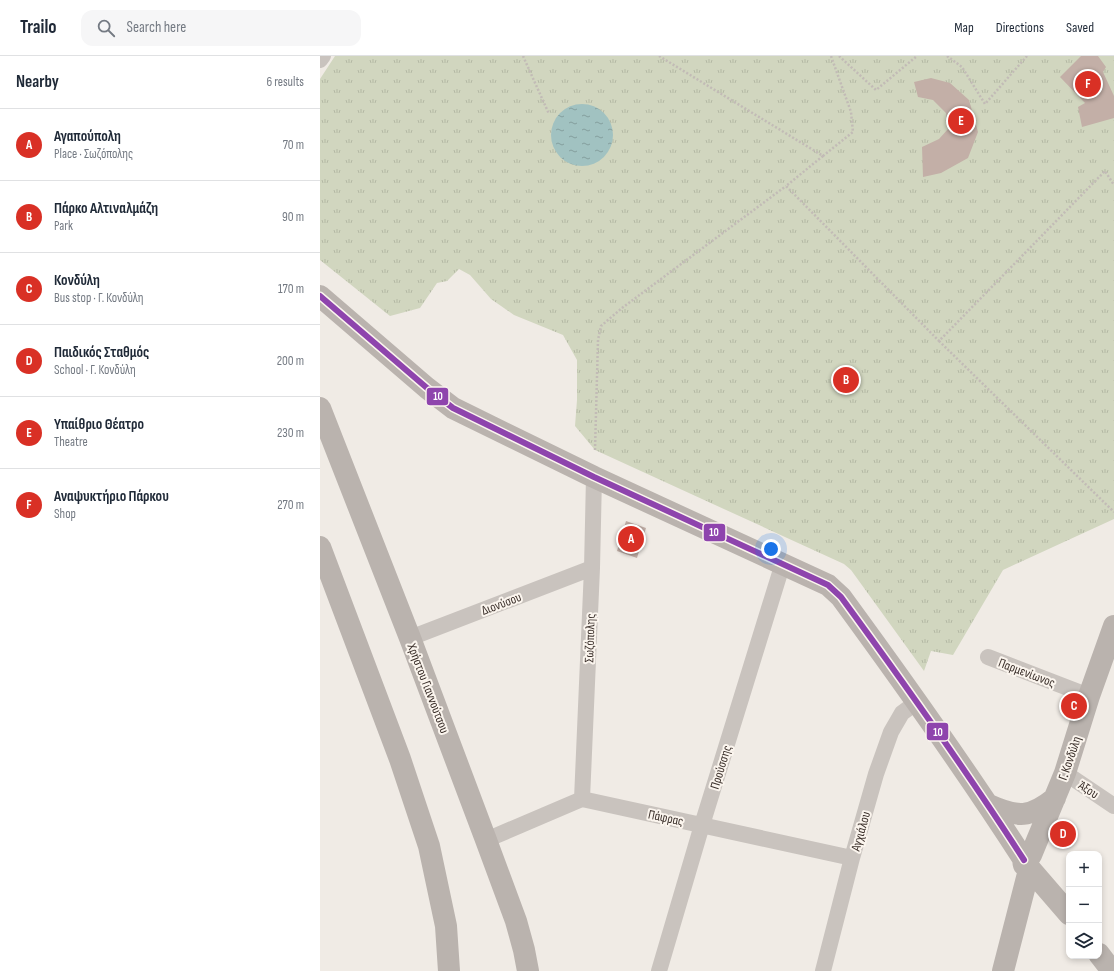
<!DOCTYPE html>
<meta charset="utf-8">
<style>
:root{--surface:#fff;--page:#f6f6f7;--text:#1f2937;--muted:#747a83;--line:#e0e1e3;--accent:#d93025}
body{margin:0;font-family:"Sofia Sans Condensed",sans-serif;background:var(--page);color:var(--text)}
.controls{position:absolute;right:12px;bottom:12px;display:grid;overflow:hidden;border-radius:8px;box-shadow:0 2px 6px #0003}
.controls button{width:36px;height:36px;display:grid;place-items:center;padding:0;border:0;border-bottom:1px solid var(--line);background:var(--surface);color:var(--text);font:20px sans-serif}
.you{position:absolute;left:451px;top:493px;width:14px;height:14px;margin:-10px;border:3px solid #fff;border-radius:50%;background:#1a73e8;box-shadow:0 0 0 6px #1a73e833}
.badge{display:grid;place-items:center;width:26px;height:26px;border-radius:50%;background:var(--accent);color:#fff;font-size:13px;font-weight:700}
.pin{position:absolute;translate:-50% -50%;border:2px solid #fff;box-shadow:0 1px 4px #0006}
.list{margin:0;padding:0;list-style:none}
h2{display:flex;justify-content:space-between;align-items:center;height:52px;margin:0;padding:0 16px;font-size:17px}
h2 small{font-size:13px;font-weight:400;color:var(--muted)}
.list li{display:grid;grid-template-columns:26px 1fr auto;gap:12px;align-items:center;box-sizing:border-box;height:72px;padding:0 16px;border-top:1px solid var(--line)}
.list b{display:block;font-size:15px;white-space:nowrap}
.list p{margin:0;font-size:13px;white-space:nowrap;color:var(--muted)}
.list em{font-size:13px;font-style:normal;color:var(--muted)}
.icon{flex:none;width:22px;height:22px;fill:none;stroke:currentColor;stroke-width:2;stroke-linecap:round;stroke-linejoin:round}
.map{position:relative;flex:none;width:794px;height:915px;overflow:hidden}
header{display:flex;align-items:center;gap:24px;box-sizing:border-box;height:56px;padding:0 20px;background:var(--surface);border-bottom:1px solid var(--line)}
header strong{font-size:19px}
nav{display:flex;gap:22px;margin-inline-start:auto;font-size:14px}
.search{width:280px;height:36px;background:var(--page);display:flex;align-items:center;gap:10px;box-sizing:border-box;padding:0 14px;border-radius:12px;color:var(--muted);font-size:15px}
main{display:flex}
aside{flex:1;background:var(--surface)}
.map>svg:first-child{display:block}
.grass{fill:url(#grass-tufts)}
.water{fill:url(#water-ripples)}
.building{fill:#c3afa7}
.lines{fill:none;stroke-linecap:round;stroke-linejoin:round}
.path{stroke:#c2bbb6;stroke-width:2.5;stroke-dasharray:2 2;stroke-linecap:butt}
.street{stroke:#c9c3be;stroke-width:16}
.secondary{stroke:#bab3ae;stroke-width:22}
.bus-1-casing{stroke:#fbf5ee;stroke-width:9}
.bus-1{stroke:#8e44ad;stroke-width:6}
.labels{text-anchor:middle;stroke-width:4;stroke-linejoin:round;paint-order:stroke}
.street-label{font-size:13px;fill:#3b302b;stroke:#fbf5ee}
.line-badge{stroke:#fbf5ee;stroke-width:1.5}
.badge-label{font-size:11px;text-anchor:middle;font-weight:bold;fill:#fff}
</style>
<header>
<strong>Trailo</strong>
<div class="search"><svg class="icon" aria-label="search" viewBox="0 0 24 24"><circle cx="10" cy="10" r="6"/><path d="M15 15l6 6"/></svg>Search here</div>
<nav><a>Map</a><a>Directions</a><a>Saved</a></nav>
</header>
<main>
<aside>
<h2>Nearby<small>6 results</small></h2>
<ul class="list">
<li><span class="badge">A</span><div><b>Αγαπούπολη</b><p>Place · Σωζόπολης</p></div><em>70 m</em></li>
<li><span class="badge">B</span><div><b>Πάρκο Αλτιναλμάζη</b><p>Park</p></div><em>90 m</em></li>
<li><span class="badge">C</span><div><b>Κονδύλη</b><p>Bus stop · Γ. Κονδύλη</p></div><em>170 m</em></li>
<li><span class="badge">D</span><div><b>Παιδικός Σταθμός</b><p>School · Γ. Κονδύλη</p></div><em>200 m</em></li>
<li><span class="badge">E</span><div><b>Υπαίθριο Θέατρο</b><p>Theatre</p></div><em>230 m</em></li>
<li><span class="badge">F</span><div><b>Αναψυκτήριο Πάρκου</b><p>Shop</p></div><em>270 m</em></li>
</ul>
</aside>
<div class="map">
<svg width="794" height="915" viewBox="0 0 794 915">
<defs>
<pattern id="grass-tufts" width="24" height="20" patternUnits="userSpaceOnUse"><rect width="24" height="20" fill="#d1d6bf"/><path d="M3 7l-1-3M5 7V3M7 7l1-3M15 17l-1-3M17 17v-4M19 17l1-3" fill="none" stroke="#b4b8a4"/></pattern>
<pattern id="water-ripples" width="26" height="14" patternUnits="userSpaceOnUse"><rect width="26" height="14" fill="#a1c2c1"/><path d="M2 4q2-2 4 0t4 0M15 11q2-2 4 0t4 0" fill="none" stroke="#849e9d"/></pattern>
</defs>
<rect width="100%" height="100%" fill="#f0ebe5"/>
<path class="grass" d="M15,0H794V463L683,514L633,599L611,595L604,615L531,514L524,508L275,394L255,370L257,344V304L243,279L194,259L171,243L150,219L139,213L127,225L117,227L100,252L70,260L0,204V23Z"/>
<path class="water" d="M231 79a31 31 0 1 1 62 0a31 31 0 1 1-62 0Z"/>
<path class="building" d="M761,0H778L786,11L783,16L794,40V62L762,71L758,51L765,47L740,21Z
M611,22L630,27L649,44L658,76L648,102L621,117L603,121L602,91L619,83L628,73L626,57L613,44L598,41L594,26Z
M306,465L326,472L317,502L297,495Z"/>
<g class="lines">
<path class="path" d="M203,0L229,58
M339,0L503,100L533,76L531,56L511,0
M519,0L556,34L597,0
M627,0L642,11L665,48L707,0
M503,100L466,130L619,285L785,115L794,129
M619,285L794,456
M275,394L278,284L281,270L302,252L466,130"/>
<path class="street" d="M0,4L3,0
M90,582L272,512
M668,601L769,640
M745,717L794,750
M262,743L272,512L274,421
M166,784L262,743L532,802
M339,915L382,769L463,507
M503,915L532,802L556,718L571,676L582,657L597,646"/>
<path class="secondary" d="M0,240L107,332L133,352L274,421L508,529L521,541C584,627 646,714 704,804
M0,352L90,582L166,784L196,865L204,894L208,915
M0,491L80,703L109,790L126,870L129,915
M669,749C698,762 710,762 735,742
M708,813L704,809C702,803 706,799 711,799L745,717L769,640L794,570
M711,814L749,858
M779,898L792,915
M683,915L709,814"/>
<defs>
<path id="bus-1" d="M0,240L107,332L133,352L274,421L508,529L521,541C584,627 646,714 704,804"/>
</defs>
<use href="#bus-1" class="bus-1-casing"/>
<use href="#bus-1" class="bus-1"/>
</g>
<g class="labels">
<g class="street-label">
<text transform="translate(181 547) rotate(-21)" y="5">Διονύσου</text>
<text transform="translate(269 582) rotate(-88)" y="5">Σωζόπολης</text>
<text transform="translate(707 616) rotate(21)" y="5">Παρμενίωνος</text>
<text transform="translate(109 632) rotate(69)" y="5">Χρήστου Γιαννούτσου</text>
<text transform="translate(749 702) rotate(-71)" y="5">Γ. Κονδύλη</text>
<text transform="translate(400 711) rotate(-73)" y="5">Προύσσης</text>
<text transform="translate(769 733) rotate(33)" y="5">Άξου</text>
<text transform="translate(346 761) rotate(12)" y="5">Πάφρας</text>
<text transform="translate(540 775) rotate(-74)" y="5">Αγχιάλου</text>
</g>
</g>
<g class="line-badge">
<rect x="106" y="331" width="23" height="19" rx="4" fill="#8e44ad"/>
<rect x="383" y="467" width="23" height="19" rx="4" fill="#8e44ad"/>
<rect x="606" y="666" width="23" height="19" rx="4" fill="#8e44ad"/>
</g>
<g class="badge-label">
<text x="118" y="344">10</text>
<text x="394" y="480">10</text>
<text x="618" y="680">10</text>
</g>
</svg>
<div class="controls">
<button>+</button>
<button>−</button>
<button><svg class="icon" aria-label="layers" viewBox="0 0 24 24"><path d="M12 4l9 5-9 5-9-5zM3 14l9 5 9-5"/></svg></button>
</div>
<div class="you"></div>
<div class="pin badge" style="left:311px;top:483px">A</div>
<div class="pin badge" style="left:526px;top:324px">B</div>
<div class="pin badge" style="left:754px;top:650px">C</div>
<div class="pin badge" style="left:743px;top:778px">D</div>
<div class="pin badge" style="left:641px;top:65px">E</div>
<div class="pin badge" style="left:768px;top:28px">F</div>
</div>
</main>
